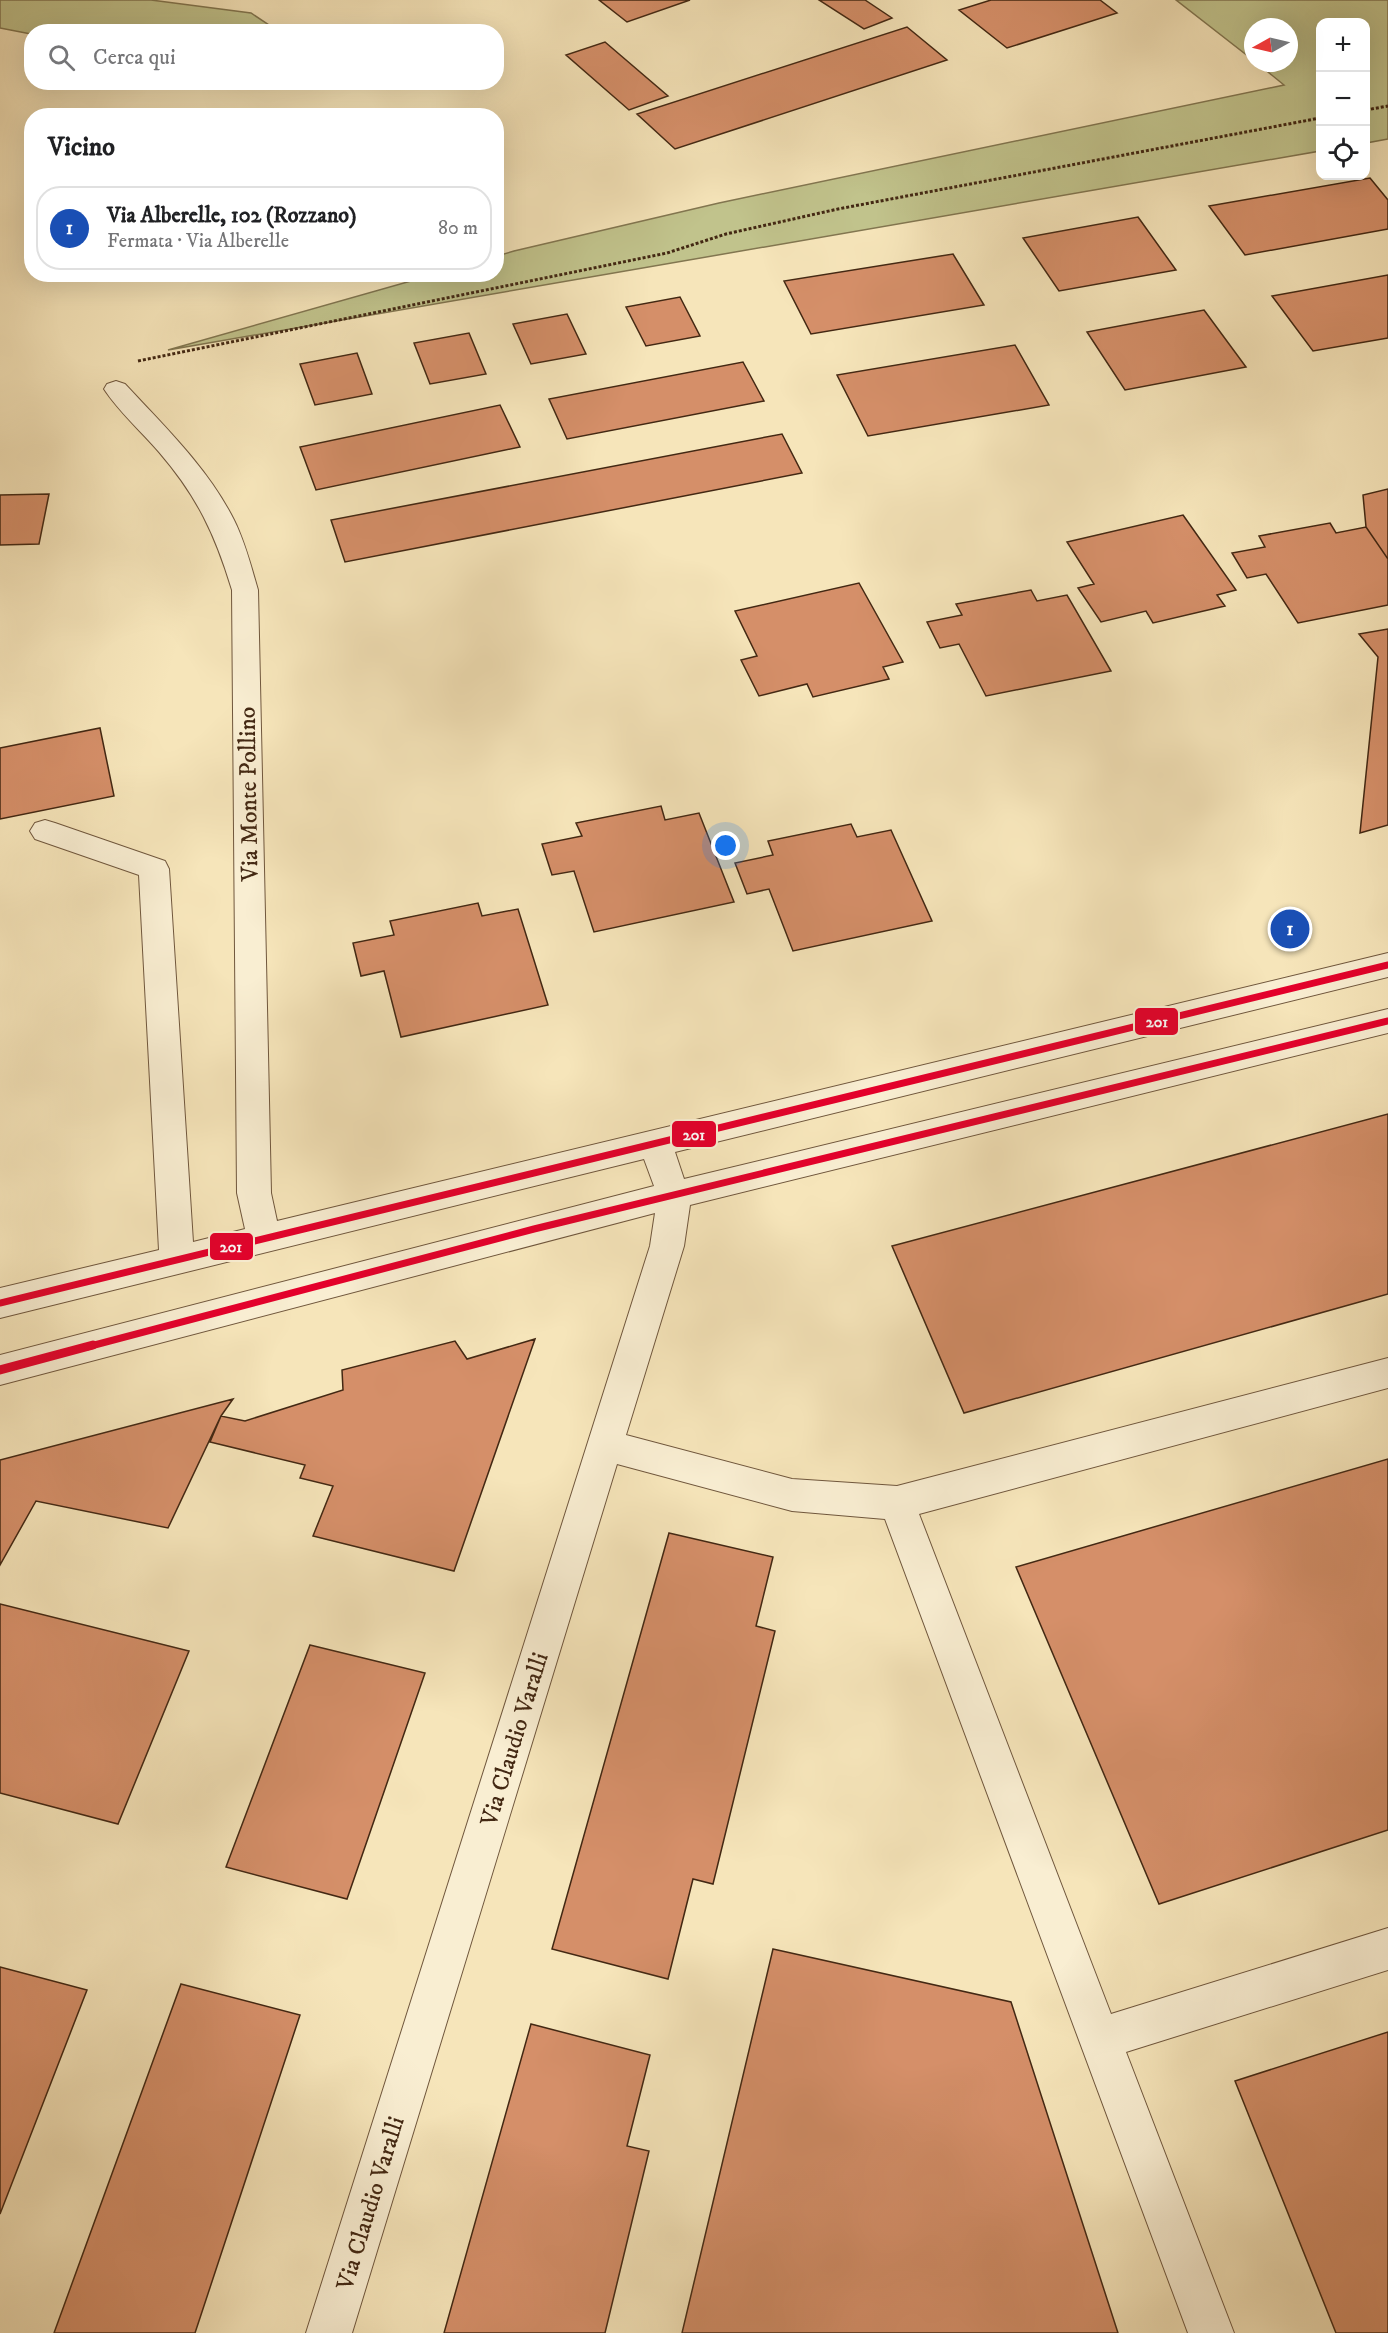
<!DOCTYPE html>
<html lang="it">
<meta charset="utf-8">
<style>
:root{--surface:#fff;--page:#f2f2f2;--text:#202124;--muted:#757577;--line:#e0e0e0;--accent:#db2777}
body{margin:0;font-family:"IM FELL DW Pica",serif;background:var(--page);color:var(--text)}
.controls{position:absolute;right:18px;top:18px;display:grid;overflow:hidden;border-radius:12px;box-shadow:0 6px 24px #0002}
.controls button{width:54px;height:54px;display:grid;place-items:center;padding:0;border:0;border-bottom:2px solid var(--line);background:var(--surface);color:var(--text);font:30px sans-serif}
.compass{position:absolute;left:1244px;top:18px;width:54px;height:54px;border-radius:50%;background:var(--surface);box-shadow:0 6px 24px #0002;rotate:262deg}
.you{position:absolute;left:726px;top:846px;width:21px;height:21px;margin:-15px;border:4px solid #fff;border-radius:50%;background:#1a73e8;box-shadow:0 0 0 9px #1a73e833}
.badge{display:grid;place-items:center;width:39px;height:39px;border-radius:50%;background:var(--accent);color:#fff;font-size:20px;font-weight:700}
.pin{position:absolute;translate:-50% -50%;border:3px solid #fff;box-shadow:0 2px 6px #0006}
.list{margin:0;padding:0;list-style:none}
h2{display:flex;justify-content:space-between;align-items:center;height:78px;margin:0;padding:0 24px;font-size:26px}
h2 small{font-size:20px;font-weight:400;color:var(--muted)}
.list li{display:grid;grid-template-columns:39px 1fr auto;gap:18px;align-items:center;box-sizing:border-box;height:84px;margin:0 12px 12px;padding:0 12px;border:2px solid var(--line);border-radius:24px}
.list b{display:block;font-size:22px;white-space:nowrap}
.list p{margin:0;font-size:20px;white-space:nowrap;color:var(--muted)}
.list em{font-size:20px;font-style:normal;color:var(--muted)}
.icon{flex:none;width:33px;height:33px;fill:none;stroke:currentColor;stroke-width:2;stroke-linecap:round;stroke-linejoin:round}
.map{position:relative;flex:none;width:1388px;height:2333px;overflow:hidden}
.search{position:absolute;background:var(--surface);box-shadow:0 6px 24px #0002;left:24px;top:24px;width:480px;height:66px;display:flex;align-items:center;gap:15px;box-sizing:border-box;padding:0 21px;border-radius:24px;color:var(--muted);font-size:22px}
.panel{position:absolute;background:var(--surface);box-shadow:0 6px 24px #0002;left:24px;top:108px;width:480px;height:174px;border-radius:24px}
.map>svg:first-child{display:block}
.green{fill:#c1c38c;stroke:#827650;stroke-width:1.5}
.building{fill:#d58f69;stroke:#432813;stroke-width:1.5}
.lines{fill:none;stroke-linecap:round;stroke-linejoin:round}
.minor-casing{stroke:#70573d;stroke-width:2}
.path{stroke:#432813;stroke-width:3;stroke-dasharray:3 2;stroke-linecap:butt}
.minor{fill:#f9eed2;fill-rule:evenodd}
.bus-1-far1-casing{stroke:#f9eed2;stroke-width:11}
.bus-1-casing{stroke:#f9eed2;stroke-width:14}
.bus-1-far1{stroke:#e4002b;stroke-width:7}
.bus-1{stroke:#e4002b;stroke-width:9}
.labels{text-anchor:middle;stroke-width:4.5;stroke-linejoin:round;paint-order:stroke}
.street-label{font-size:24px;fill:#432813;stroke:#f9eed2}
.line-badge{stroke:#f9eed2;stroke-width:2}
.badge-label{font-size:16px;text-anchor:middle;font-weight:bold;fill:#fff}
</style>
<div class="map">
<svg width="1388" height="2333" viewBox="0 0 1388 2333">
<rect width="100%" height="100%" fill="#f6e5ba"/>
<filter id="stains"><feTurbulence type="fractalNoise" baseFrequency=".00333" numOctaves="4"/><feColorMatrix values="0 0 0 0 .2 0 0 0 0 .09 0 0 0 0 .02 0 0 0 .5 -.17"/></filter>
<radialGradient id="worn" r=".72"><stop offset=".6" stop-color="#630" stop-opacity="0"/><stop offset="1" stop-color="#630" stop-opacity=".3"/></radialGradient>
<path class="green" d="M0,0H151L251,13L278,31L31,34L0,28Z
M1176,0H1388V139L1366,143V22H1320V151L168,350L432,275L496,274L497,256L514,251L719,203L1284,85L1257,63H1289V27H1253V60Z"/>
<path class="building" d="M599,0H690L627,22Z
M819,0H865L892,18L864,29Z
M991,0H1100L1117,13L1007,48L959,10Z
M907,27L947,60L675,149L637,114Z
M605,42L668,96L629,110L566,55Z
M1370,178L1388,200V229L1245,255L1209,206Z
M1138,217L1176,270L1059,291L1023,238Z
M953,254L984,305L811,334L784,281Z
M1388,275V338L1313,351L1272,296Z
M680,297L700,336L646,346L626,307Z
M1204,310L1246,367L1125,390L1087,332Z
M567,314L586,354L531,364L513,324Z
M469,333L486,374L430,384L414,343Z
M1015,345L1049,405L868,436L837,375Z
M357,353L372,394L315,405L300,364Z
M743,362L764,401L567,439L549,399Z
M500,405L520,447L316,490L300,447Z
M782,434L802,473L345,562L331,520Z
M1388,489V559L1366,527L1363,495Z
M49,494L39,544L0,545V495Z
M1183,515L1236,590L1217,595L1225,606L1153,623L1146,611L1101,622L1078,588L1094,584L1067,542Z
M1330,523L1336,533L1366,527L1388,559V605L1298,623L1266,574L1247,578L1232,553L1265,547L1259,536Z
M859,583L903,662L883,667L889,679L813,697L807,684L759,696L741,660L757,656L735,611Z
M1031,590L1037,601L1067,595L1111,671L986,696L959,644L940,648L927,622L962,615L956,604Z
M1388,629V825L1360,833L1378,657L1359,634Z
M100,728L114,796L0,819V748Z
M661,806L665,820L699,813L734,902L594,932L574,871L552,875L542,844L582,836L576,823Z
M851,824L857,837L891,830L932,921L793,951L769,889L747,894L735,863L773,855L768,841Z
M478,903L482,916L518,909L548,1005L401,1037L384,971L361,976L353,943L394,935L390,921Z
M1388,1114V1294L964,1413L892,1246Z
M535,1339L454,1571L313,1536L333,1486L300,1478L305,1465L210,1442L221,1416L245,1421L343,1390L342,1370L455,1341L467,1359Z
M233,1399L221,1416L168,1528L36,1501L0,1565V1460Z
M1388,1459V1830L1159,1904L1016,1567Z
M669,1533L773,1557L756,1626L775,1631L713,1884L693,1879L668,1979L552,1949Z
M0,1604L189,1651L118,1824L0,1793Z
M310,1645L425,1673L347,1899L226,1867Z
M773,1949L1011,2002L1118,2333H682Z
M0,1967L87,1990L0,2214Z
M181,1984L300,2015L195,2333H54Z
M531,2024L650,2055L627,2146L649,2151L605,2333H444Z
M1388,2032V2333H1336L1235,2081Z"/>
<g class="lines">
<defs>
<path id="minor" d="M116,381L125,384C164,426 208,468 234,520C245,542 251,566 258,590L271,1193L277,1221L1388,953V977L675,1152L684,1179L1388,1009V1033L690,1205L684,1246L626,1435L792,1479L897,1486L1388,1358V1388L919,1514L1111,2014L1388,1928V1970L1126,2052L1234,2333H1188L885,1519L792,1511L617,1464L352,2333H306L650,1246L655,1213L0,1385V1355L654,1186L644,1159L0,1318V1288L159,1250L139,875L35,839L30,831L35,823L45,820L55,823L165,861L169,869L193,1242L245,1229L237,1193L232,590C215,534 197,496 159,452C141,431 119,412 104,389L107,384Z"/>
</defs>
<use href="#minor" class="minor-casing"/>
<path class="path" d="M1366,110L1388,106
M138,361L667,253L726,234L838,209L1320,118"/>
<use href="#minor" class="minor"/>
<defs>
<path id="bus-1-far1" d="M0,1303L1388,965
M87,1347L534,1229L1388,1021"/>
<path id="bus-1" d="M0,1370L93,1345"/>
</defs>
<use href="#bus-1-far1" class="bus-1-far1-casing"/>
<use href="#bus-1" class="bus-1-casing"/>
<use href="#bus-1-far1" class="bus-1-far1"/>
<use href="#bus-1" class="bus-1"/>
</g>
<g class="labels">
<g class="street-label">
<text transform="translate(248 794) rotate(-91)" y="8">Via Monte Pollino</text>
<text transform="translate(514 1739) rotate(-73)" y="8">Via Claudio Varalli</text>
<text transform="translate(370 2203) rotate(-73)" y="8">Via Claudio Varalli</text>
</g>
</g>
<g class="line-badge">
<rect x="1134" y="1007" width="45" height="29" rx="6" fill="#e4002b"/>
<rect x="671" y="1120" width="46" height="28" rx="6" fill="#e4002b"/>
<rect x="209" y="1232" width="45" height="29" rx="6" fill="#e4002b"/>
</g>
<g class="badge-label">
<text x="1157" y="1027">201</text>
<text x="694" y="1140">201</text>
<text x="231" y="1252">201</text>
</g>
<rect width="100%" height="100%" filter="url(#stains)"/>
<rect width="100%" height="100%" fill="url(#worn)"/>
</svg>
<div class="controls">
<button>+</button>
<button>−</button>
<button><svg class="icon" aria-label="locate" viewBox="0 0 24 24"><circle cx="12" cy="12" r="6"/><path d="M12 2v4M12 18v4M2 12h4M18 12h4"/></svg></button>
</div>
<svg class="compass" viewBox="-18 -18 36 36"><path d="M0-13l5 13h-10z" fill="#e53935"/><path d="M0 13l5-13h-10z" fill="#757577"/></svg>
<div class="you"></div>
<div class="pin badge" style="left:1290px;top:929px;background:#1a4fb4">1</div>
<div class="search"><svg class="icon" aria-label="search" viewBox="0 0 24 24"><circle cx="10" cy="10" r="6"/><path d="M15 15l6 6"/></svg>Cerca qui</div>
<section class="panel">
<h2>Vicino<small></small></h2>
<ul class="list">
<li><span class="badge" style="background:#1a4fb4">1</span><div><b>Via Alberelle, 102 (Rozzano)</b><p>Fermata · Via Alberelle</p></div><em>80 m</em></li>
</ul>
</section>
</div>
